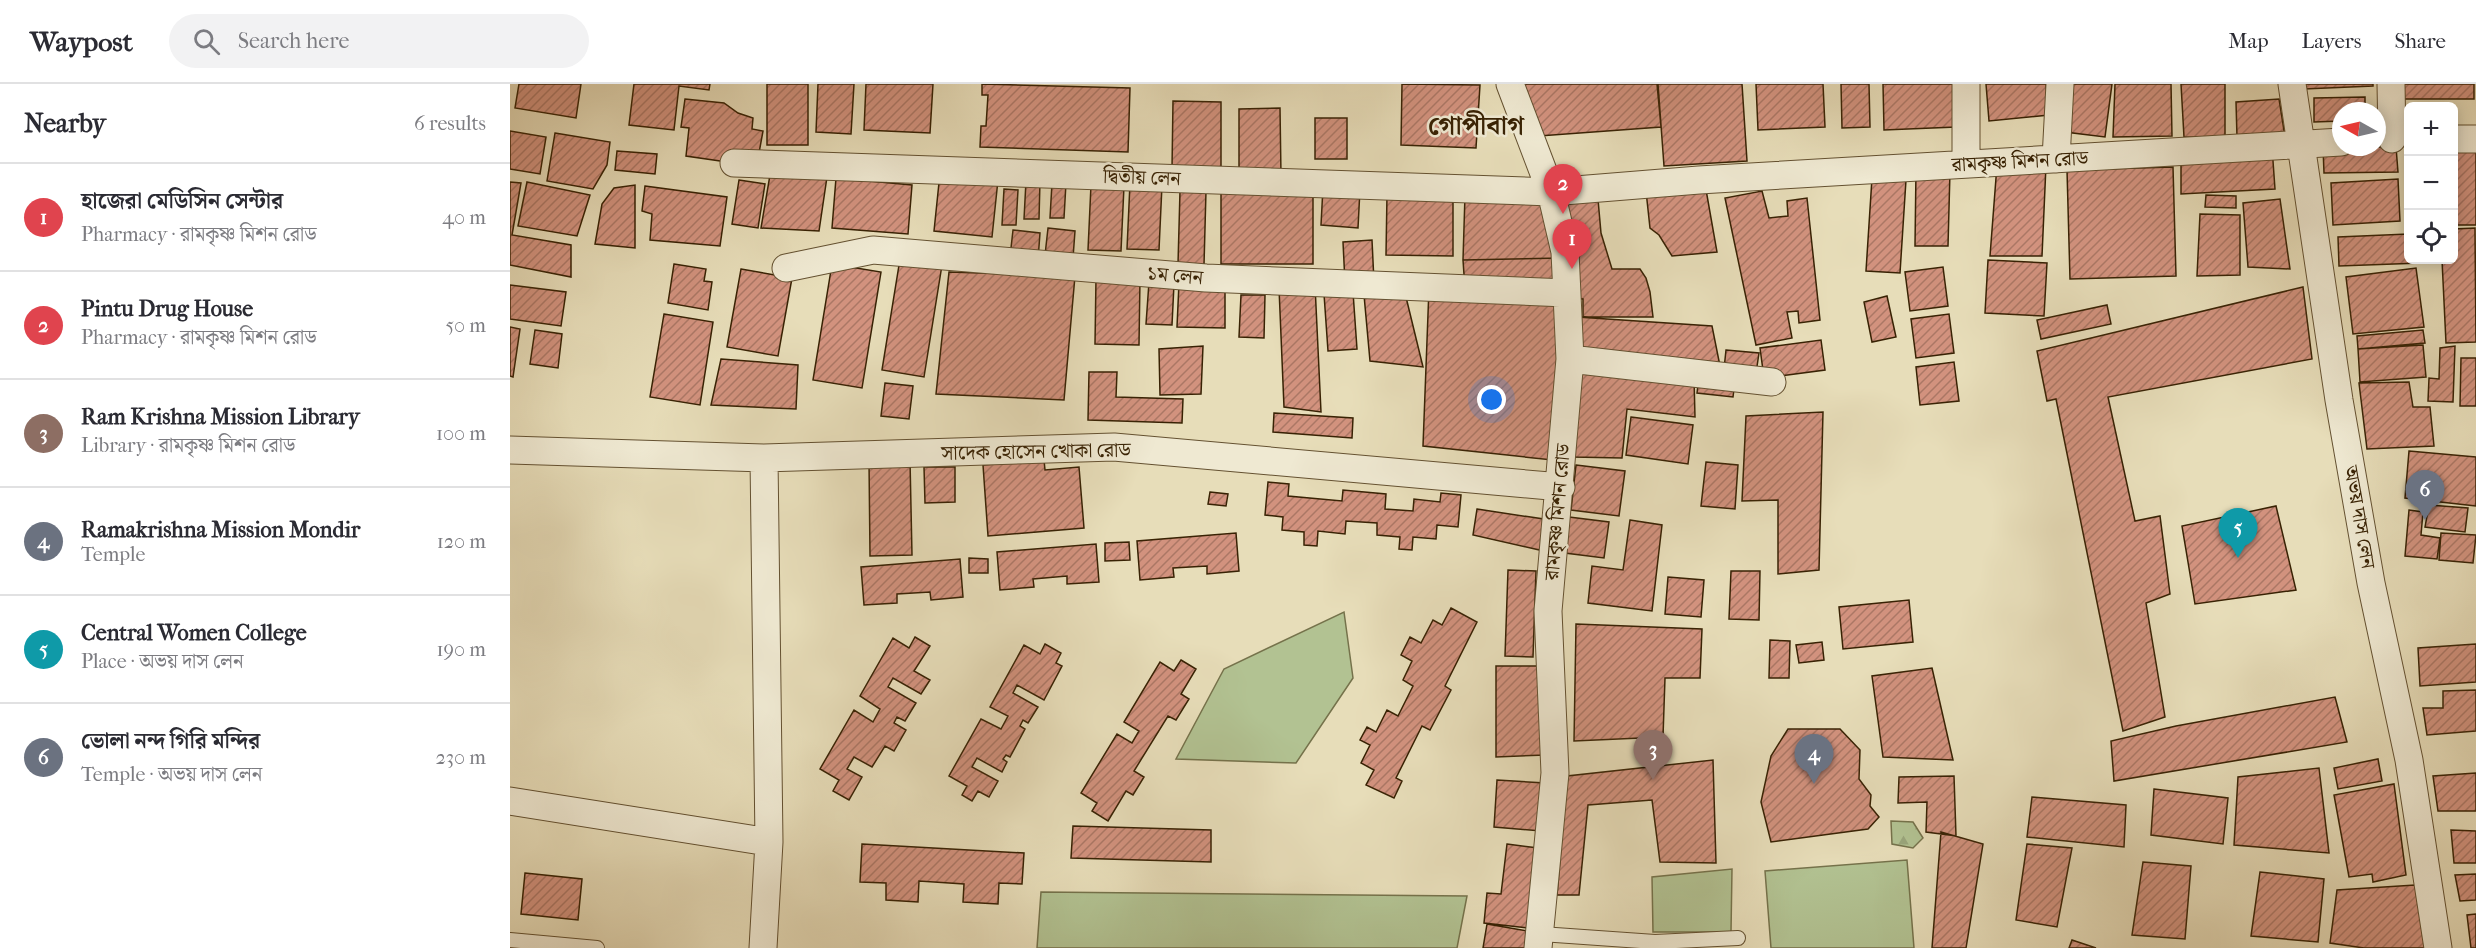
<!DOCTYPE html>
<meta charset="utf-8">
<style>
:root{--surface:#fff;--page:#f2f2f3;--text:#2b2b33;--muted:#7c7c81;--line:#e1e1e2;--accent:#0f766e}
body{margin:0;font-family:"IM FELL French Canon","Noto Serif Bengali",serif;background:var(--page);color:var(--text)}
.controls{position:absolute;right:18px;top:18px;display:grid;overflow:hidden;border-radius:9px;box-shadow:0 3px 15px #0003}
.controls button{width:54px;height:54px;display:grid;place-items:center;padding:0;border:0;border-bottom:2px solid var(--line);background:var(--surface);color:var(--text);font:30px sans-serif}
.compass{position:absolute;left:1822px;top:18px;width:54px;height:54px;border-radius:50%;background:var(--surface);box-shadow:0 3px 15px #0003;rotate:278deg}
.you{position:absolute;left:982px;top:316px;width:21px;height:21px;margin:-15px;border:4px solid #fff;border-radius:50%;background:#1a73e8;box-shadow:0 0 0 9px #1a73e833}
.badge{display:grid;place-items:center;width:39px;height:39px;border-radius:50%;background:var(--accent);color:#fff;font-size:20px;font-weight:700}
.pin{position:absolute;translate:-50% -50px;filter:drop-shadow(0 2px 3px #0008)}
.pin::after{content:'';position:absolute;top:32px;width:21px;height:18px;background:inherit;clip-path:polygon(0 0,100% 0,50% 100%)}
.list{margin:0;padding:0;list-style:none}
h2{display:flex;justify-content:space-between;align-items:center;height:78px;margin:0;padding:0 24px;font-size:26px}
h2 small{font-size:20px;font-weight:400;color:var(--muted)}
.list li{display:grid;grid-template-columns:39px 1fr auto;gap:18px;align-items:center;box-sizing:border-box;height:108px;padding:0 24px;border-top:2px solid var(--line)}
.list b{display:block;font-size:22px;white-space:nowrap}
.list p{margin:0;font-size:20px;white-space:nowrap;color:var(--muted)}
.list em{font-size:20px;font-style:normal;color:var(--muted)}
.icon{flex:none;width:33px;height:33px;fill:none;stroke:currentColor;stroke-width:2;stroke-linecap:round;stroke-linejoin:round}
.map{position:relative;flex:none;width:1966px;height:864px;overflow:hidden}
header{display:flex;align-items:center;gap:36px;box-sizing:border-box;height:84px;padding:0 30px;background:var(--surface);border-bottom:2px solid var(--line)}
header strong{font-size:28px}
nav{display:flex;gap:33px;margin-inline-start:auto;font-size:21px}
.search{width:420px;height:54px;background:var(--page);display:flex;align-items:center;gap:15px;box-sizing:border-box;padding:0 21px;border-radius:33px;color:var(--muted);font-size:22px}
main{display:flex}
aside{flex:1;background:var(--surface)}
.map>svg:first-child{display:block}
.forest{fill:url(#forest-firs);stroke:#75724b;stroke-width:1.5}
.green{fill:#b2c292;stroke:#75724b;stroke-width:1.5}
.building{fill:url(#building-hatch);stroke:#382204;stroke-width:1.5}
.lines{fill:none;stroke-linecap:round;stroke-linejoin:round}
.lane-casing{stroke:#645131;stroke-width:16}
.street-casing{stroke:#645131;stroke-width:29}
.lane{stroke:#efe9d2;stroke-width:14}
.street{stroke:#efe9d2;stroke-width:27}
.labels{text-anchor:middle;stroke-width:5;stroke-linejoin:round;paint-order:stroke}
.street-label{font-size:20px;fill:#382204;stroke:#efe9d2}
.district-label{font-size:26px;font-weight:bold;fill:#382204;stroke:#efe9d2}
</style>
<header>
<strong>Waypost</strong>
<div class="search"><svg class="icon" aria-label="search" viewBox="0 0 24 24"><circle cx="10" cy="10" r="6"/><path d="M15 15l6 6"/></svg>Search here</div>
<nav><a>Map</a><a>Layers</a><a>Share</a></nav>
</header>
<main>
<aside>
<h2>Nearby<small>6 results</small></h2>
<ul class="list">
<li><span class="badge" style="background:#e0444e">1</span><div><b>হাজেরা মেডিসিন সেন্টার</b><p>Pharmacy · রামকৃষ্ণ মিশন রোড</p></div><em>40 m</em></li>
<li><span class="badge" style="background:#e0444e">2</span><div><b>Pintu Drug House</b><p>Pharmacy · রামকৃষ্ণ মিশন রোড</p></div><em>50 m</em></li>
<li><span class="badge" style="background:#8d6e63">3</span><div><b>Ram Krishna Mission Library</b><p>Library · রামকৃষ্ণ মিশন রোড</p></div><em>100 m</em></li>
<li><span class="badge" style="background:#6b7280">4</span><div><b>Ramakrishna Mission Mondir</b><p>Temple</p></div><em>120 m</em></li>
<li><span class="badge" style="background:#0f9aa8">5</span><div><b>Central Women College</b><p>Place · অভয় দাস লেন</p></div><em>190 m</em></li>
<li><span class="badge" style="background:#6b7280">6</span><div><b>ভোলা নন্দ গিরি মন্দির</b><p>Temple · অভয় দাস লেন</p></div><em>230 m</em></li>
</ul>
</aside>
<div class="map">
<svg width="1966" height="864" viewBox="0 0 1966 864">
<defs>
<pattern id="forest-firs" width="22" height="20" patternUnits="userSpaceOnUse" patternTransform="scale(1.5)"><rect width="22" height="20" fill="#b2c292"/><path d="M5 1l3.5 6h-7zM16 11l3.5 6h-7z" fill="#9aa67c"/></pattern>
<pattern id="building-hatch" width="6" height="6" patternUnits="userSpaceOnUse" patternTransform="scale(1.5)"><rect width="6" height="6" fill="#d2927e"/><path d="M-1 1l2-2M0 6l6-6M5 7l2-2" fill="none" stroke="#ab7765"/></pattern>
</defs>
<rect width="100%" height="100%" fill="#e7ddb9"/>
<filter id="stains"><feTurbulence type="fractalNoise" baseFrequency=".00333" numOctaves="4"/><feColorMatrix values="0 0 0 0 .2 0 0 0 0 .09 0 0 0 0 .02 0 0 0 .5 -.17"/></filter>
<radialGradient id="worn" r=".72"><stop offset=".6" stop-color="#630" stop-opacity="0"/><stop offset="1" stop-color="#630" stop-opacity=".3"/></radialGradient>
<path class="forest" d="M1381,737L1403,738L1413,754L1403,764L1382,760Z"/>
<path class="green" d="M834,528L843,594L786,679L666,675L714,585Z
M1397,776L1404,864H1261L1255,787Z
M1222,785L1221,848H1143L1142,793Z
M531,808L957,812L947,864H527Z"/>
<path class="building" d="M9,0H71L66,34L5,24Z
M124,0H200L199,6L169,2L164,46L119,41Z
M257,0H298V61H257Z
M308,0H344L341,50L306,48Z
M356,0H423L420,49L354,46Z
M472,0L620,4L618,68L470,63L471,42H476L478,11H472Z
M892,0L970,1L966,64L891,61Z
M1005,0H1147L1151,43L1029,52Z
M1148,0H1232L1237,77L1154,82Z
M1246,0H1313L1315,43L1248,46Z
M1331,0H1359L1360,43L1332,44Z
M1373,0H1445L1446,43L1374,46Z
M1476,0H1536L1539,31L1479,37Z
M1561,0H1602L1595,53L1555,48Z
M1605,0H1661L1662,52L1603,53Z
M1671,0H1715V54L1674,53Z
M1794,0H1863V2L1794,5Z
M1887,0H1964V15H1888Z
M1855,13V27H1831V37L1804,38V14Z
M175,15L214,19L228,29L243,34L242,45L253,47L249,69L224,79L176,72L179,44L171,43Z
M1769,15L1775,53H1727L1726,18Z
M663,17L711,18V86L662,85Z
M770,24L771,91H729V25Z
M805,34H837V75H805Z
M0,47L36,53L30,90L0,85Z
M45,49L100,58L97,81L83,105L37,97Z
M1966,58V141H1944V59Z
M1896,61H1898V100Z
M1762,63L1765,105L1671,110V68Z
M1813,63H1886L1888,88L1814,89Z
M107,67L147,70L145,90L105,86Z
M1487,81H1536L1532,172H1480Z
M1663,83L1666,192L1560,195L1557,86Z
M261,85L317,93L309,147L251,144Z
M1406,86L1440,87L1438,162H1405Z
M430,89L488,96L482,153L424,147Z
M326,94L402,101L398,150L322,144Z
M1362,94L1396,96L1390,189L1356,187Z
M1888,95L1890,137L1823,141L1821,99Z
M229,96L255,100L248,144L222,140Z
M516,97H530L529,135H514Z
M0,98L11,99L2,151L61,161V193L0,181Z
M17,98L80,111L67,152L8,142Z
M542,99H556L554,134H540Z
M620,99L652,101L649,166L617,165Z
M1195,100L1207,168L1162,172L1149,151L1140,144L1136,107Z
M125,101V164L85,160L92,120L104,104Z
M581,101L614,102L611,167L578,166Z
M135,102L217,113L210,162L140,156L142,130L132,127Z
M813,103L850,105L848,144L811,141Z
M1087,104L1091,149L1102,185H1130L1136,194L1140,208L1143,233H1073V215L1056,214L1041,108Z
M494,105L508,106L506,141H492Z
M670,107H696L694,181L668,180Z
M1252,107L1259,134L1278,132L1277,117L1297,114L1310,236L1289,239L1288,227L1277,228L1282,254L1246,261L1215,114Z
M711,108H803V180H711Z
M877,110L943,111V172L876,171Z
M955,111H1038L1052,174L953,176Z
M1696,111L1726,112V124L1695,123Z
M1770,115L1780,185L1738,183L1733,119Z
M1690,130L1730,131V191L1687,192Z
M538,144L565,147L563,174L535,171Z
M1965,144L1966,258L1936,259L1932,176H1944V145Z
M503,146L530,149L528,176L500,173Z
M1898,150V176H1911V179L1829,182L1828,153Z
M862,156L864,198L835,199L833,158Z
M1052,174L1056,209L955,205L953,176Z
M390,175L432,181L414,293L372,286Z
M1478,176L1537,179L1534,232L1475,229Z
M164,180L196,185L194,197L202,198L198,226L158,219Z
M322,180L371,188L352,304L303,296Z
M1433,183L1438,222L1400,227L1395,188Z
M1906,184L1914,243L1843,250L1836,193Z
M231,185L282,194L268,272L217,263Z
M439,188L565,192L554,316L426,310Z
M586,194L630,195L629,261L585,260Z
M639,198L664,200L662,241L636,240Z
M715,198V244L667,243L669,199Z
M0,201L56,208L51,242L0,235Z
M805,201L811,328L774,323L769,204Z
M1793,203L1802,275L1598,313L1625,437L1650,432L1660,510L1636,519L1655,633L1613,647L1546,315L1537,317L1527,267Z
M919,204L1056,209L1052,377L913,362Z
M843,208L847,265L818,267L814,210Z
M895,209L913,283L860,277L854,211Z
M731,211H755L754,254L729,253Z
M1377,212L1386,253L1362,258L1354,218Z
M1597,221L1601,240L1531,255L1527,236Z
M154,230L203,238L190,321L140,313Z
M1439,230L1444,269L1406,274L1401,235Z
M1067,233L1202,242L1210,282L1066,271Z
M0,243L10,245L3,293L0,292Z
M25,246L52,250L48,284L20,280Z
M1913,246L1915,259L1848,265L1847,252Z
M1311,256L1315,286L1254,294L1250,264Z
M1913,261L1916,293L1850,298L1848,265Z
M693,262L691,310L650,311L649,265Z
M1945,262L1943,318L1918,317L1919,294L1929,295L1930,264Z
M1216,266L1249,269L1246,289L1214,285Z
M1951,274H1966V322H1950Z
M211,275L288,281L286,325L201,321Z
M1444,278L1449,317L1410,321L1406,283Z
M1067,285L1184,294L1185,333L1117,325L1112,374L1063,373Z
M579,288H607L606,313L673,315L672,339L578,336Z
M1189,293L1225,297L1223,313L1187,309Z
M1899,298L1903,323H1920L1924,362L1857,365L1849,299Z
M375,299L403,302L399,335L371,332Z
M1313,328L1309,486L1268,490V416L1232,417L1236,332Z
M764,329L843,334L842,354L763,348Z
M1121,333L1183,341L1178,380L1116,371Z
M1899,367L1966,373V422L1895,414Z
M400,376L402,471L360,472L359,377Z
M534,376L535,386L569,383L574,444L478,452L473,381Z
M1196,378L1228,381L1225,425L1191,422Z
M1066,381L1115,387L1109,432L1061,426Z
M414,383H445V418L415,419Z
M758,398L779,400L778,412L832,417L833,406L876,410L875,425L903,427L904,415L930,418L931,409L951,411L948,443L927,441L926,455L903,453L902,466L889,465L890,453L867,451V439L836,437L835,450L808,447L807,462L794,461V448L772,446L773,433L755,431Z
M700,408L718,410L716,422L698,420Z
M1919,421L1958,424L1955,448L1915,443Z
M1766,422L1786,506L1685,520L1672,442Z
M967,425L1040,436L1034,467L963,451Z
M1899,426L1913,428L1911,451L1930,454L1927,475L1895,472Z
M1059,433L1099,438L1094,474L1055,469Z
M1120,436L1152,441L1142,527L1078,519L1082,482L1113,486Z
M726,449L729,487L697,490V482L663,484L664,493L630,496L627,457Z
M1931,449L1966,451L1963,479L1929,476Z
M619,458L620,476L595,477V459Z
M586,460L589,498L557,500V492L523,495L524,503L490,506L487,468Z
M459,474L478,475V489H459Z
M450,475L453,513L421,516L420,508L387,510V519L354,521L351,483Z
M998,486L1026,487L1023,573L995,572Z
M1221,487H1250L1249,536L1219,535Z
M1158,493L1194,496L1191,533L1155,530Z
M1399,516L1403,558L1333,565L1329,523Z
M941,524L967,538L935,602L941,606L920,646L912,642L886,694L892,697L884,714L856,701L864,686L851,679L860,661L850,656L857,643L866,648L877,626L888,632L903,602L893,596L902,577L891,571L900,553L911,559L923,536L932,541Z
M1066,540L1192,545L1190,594H1155L1153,653L1064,657Z
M405,553L420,562L404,587L420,596L411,610L383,594L378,603L406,619L395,637L387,633L384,639L396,646L384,667L375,662L362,683L344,673L337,685L352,693L339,716L323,707L329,696L310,685L344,626L363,638L370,625L350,612L383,554L399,564Z
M1260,556L1280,557L1279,594H1259Z
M1312,558L1314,576L1289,579L1286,561Z
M535,560L551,569L546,579L552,582L534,616L507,601L503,609L528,623L518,639L513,636L510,642L515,645L500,673L496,671L493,675L497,678L492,688L467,674L462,683L488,697L479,713L468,707L462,717L452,711L457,702L439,692L471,635L491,645L498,632L480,623L514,561L530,570Z
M1966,560V598L1910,602L1908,564Z
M671,576L686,585L671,610L679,615L666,636L658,632L624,687L634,693L623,711L616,707L598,737L582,727L587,719L571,709L607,650L622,659L629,647L614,638L650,578L664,587Z
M986,582H1034L1035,671L986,673Z
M1422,584L1443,676L1373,673L1362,592Z
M1966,606V647L1917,651L1913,624H1933V607Z
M1825,613L1837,658L1604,697L1601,657L1666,642Z
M1278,645H1330L1350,666L1349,695L1361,711L1360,722L1369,733L1358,745L1261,758L1251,718L1261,672Z
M1868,675L1872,697L1828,705L1824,684Z
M1203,676L1206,779L1150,778L1142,716L1078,721L1069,811H1047L1057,692Z
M1809,684L1819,769L1724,761L1728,693Z
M1966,689V727H1928L1923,692Z
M1444,692L1446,752L1416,748L1417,718L1388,719L1389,693Z
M987,696L1035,699L1031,747L984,743Z
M1884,700L1896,791L1863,798L1862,790L1839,793L1824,711Z
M1644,705L1718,714L1713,760L1641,751Z
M1522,713L1616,721L1614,763L1517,753Z
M563,742L701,746V778L561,774Z
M1941,746L1966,747V779H1944Z
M1431,748L1473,760L1456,864H1422Z
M352,760L514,769L512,800L489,799L488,820L453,818L454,800L409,797L408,818L376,816V799L350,798Z
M997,760L1028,764L1018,844L974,839L977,809L991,810Z
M1517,760L1562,764L1547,843L1506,836Z
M1633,778L1681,782L1675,855L1622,851Z
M1750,788L1814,795L1808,858L1741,852Z
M15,789L72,795L68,836L11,830Z
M1966,790V816L1950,817L1945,791Z
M1905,801L1915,864H1854L1820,859L1827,806Z
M1966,830V864H1961L1957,831Z
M977,840L1023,848L1021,864H973Z
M1562,856L1586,864H1559Z"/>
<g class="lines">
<defs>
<path id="lane" d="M1031,850L1145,858L1228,854
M0,856L87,864"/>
<path id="street" d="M1000,0L1041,108L1055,168L1060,275L1038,527L1045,689L1028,864
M1456,0V80
M1782,0L1829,316L1861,499L1899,676L1928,864
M1881,0L1882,55
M1944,55H1966
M1546,75L1550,0
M224,79L1041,108L1189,96L1831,58
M276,184L363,166L696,194L1056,209
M1060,275L1262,298
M0,366L254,374L604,363L1051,403
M0,717L259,758
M253,864L259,758L254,374"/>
</defs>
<use href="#lane" class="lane-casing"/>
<use href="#street" class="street-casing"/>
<use href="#lane" class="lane"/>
<use href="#street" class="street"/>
</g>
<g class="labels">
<g class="street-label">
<text transform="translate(1510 77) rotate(-3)" y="7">রামকৃষ্ণ মিশন রোড</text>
<text transform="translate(632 93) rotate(2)" y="7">দ্বিতীয় লেন</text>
<text transform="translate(665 191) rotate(5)" y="7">১ম লেন</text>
<text transform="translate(526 367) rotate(-1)" y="7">সাদেক হোসেন খোকা রোড</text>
<text transform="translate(1047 428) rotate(-85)" y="7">রামকৃষ্ণ মিশন রোড</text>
<text transform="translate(1850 433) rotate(80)" y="7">অভয় দাস লেন</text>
</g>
<g class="district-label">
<text x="966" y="50">গোপীবাগ</text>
</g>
</g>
<rect width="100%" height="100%" filter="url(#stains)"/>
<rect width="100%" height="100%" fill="url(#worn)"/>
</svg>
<div class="controls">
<button>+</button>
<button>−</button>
<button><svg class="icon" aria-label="locate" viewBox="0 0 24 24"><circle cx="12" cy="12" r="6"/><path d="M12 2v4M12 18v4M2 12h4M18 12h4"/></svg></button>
</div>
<svg class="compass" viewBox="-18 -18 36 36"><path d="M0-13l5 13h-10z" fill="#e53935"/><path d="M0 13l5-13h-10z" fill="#7c7c81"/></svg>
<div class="you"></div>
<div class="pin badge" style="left:1062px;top:185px;background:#e0444e">1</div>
<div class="pin badge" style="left:1053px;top:130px;background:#e0444e">2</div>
<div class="pin badge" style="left:1143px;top:696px;background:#8d6e63">3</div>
<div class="pin badge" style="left:1304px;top:700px;background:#6b7280">4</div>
<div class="pin badge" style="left:1728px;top:474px;background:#0f9aa8">5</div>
<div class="pin badge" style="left:1915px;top:436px;background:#6b7280">6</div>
</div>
</main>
